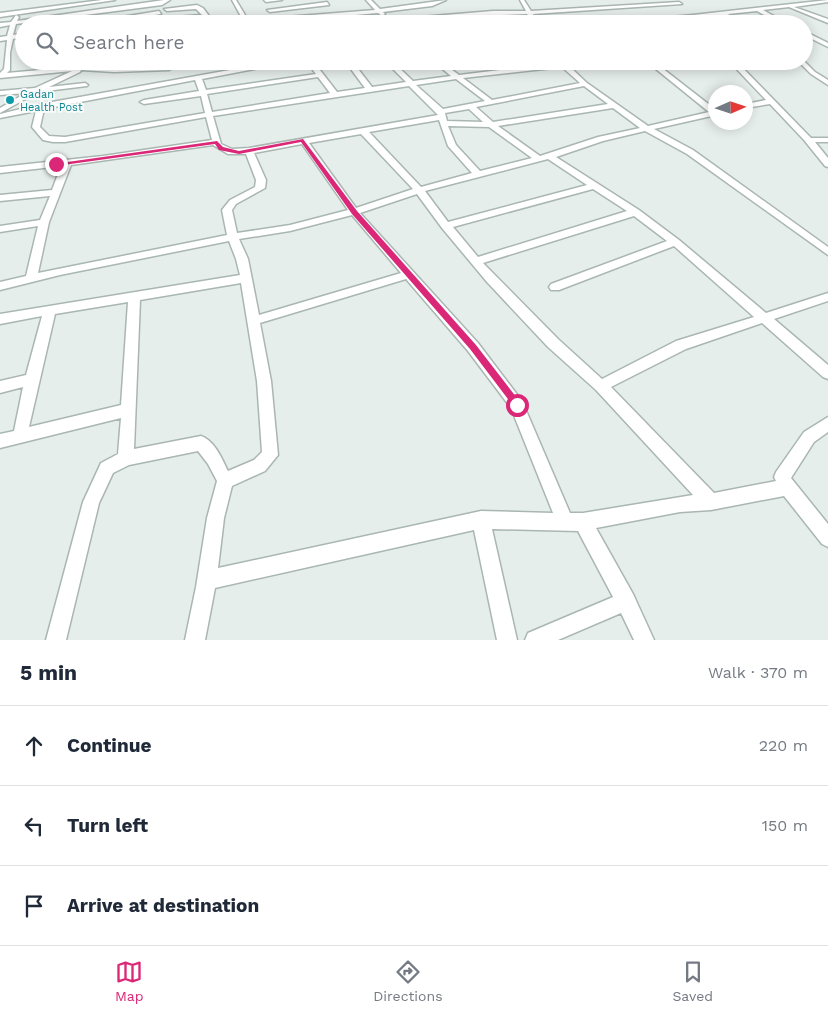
<!DOCTYPE html>
<meta charset="utf-8">
<style>
:root{--surface:#fff;--page:#f2f2f3;--text:#1f2937;--muted:#747a83;--line:#e0e1e3;--accent:#db2777}
body{margin:0;font-family:"Work Sans",sans-serif;background:var(--page);color:var(--text)}
.compass{position:absolute;left:708px;top:85px;width:45px;height:45px;border-radius:50%;background:var(--surface);box-shadow:0 2px 12px #0003;rotate:87deg}
.stop{position:absolute;width:15px;height:15px;margin:-11px;border:4px solid #db2777;border-radius:50%;background:#fff}
.stop.end{background:#db2777;border-color:#fff;box-shadow:0 1px 5px #0008}
.list{margin:0;padding:0;list-style:none}
h2{display:flex;justify-content:space-between;align-items:center;height:65px;margin:0;padding:0 20px;font-size:21px}
h2 small{font-size:16px;font-weight:400;color:var(--muted)}
.list li{display:grid;grid-template-columns:32px 1fr auto;gap:15px;align-items:center;box-sizing:border-box;height:80px;padding:0 20px;border-top:1px solid var(--line)}
.list b{display:block;font-size:19px;white-space:nowrap}
.list em{font-size:16px;font-style:normal;color:var(--muted)}
.icon{flex:none;width:28px;height:28px;fill:none;stroke:currentColor;stroke-width:2;stroke-linecap:round;stroke-linejoin:round}
.map{position:relative;flex:none;width:828px;height:640px;overflow:hidden}
.search{position:absolute;background:var(--surface);box-shadow:0 2px 12px #0003;left:15px;right:15px;top:15px;height:55px;display:flex;align-items:center;gap:12px;box-sizing:border-box;padding:0 18px;border-radius:28px;color:var(--muted);font-size:19px}
.sheet{height:305px;background:var(--surface)}
nav{display:flex;justify-content:space-around;align-items:center;box-sizing:border-box;height:70px;border-top:1px solid var(--line);background:var(--surface);font-size:14px;color:var(--muted)}
nav a{display:grid;justify-items:center;gap:2px}
nav .on{color:var(--accent)}
.map>svg:first-child{display:block}
.lines{fill:none;stroke-linecap:round;stroke-linejoin:round}
.street-casing{stroke:#a9b6b2;stroke-width:3}
.street{fill:#fff;fill-rule:evenodd}
.route{fill:#db2777}
.culture-dot{fill:#0f9aa8;stroke:#f7faf9;stroke-width:2}
.labels{text-anchor:middle;stroke-width:4;stroke-linejoin:round;paint-order:stroke}
.far-culture-label{font-size:11px;fill:#0d838f;stroke:#f7faf9;text-anchor:start}
</style>
<div class="map">
<svg width="828" height="640" viewBox="0 0 828 640">
<rect width="100%" height="100%" fill="#e6eeeb"/>
<g class="lines">
<defs>
<path id="street" d="M102,0H115L0,17V13Z
M164,0H170L162,5L16,24L13,35L24,33V37L13,39L10,53V70L7,73L84,66L114,68L169,66L172,68L169,70L114,72L81,70L80,72L49,87L85,83L88,85L87,86L38,92L0,113V108L26,93L0,95V91L35,88L72,71L0,78V73L4,69L7,40L0,41V37L7,36L10,25L0,27V23L11,22L16,15L19,17L17,21Z
M232,0H236L248,20L375,10L366,0H371L380,9L446,0L432,6L383,12L385,14L382,16L378,13L251,24H215L243,20Z
M264,0H282L266,2Z
M520,0H524L531,11L679,2L682,4L533,14L539,24H533L527,14L500,15L511,24H504L493,16L387,22L384,20L493,11H526Z
M828,0V2L794,7L828,19V23L789,7L763,10L788,24H780L757,11L728,14L744,24H736L721,15L622,24H592L693,15Z
M327,2L329,5L270,12L267,10Z
M197,5L203,8L209,16L208,18L151,21L148,19L202,15L196,9L167,11L164,9Z
M159,11L161,14L95,24H79Z
M804,31L828,43V47L804,35Z
M280,61H296L202,79L206,90L316,74L306,61H313L337,92L365,88L345,61H352L372,87L406,82L385,61H392L413,81L451,76L433,61H440L459,75L558,63L560,61L565,63L609,61L569,66L587,83L648,126L709,112L646,61H653L716,110V115L654,129L693,150L828,247V255L687,154L645,131L603,141L556,157L639,210L679,240L766,313L828,293V301L774,319L828,365V379L823,377L762,323L686,349L611,387L714,493L776,481L774,477L776,472L804,432L828,417V432L814,442L791,478L828,524V547L822,544L784,496L711,510L680,512L596,528L633,594L654,640H634L621,613L558,640H525L528,633L613,597L578,531L492,529L517,640H497L474,530L215,588L205,640H185L196,587L207,518L217,481L208,464L198,451L129,465L113,473L99,503L66,640H46L83,502L101,463L118,454L121,418L0,448V434L14,431L23,387L0,393V381L26,375L42,316L0,324V314L240,275L236,259L229,241L60,275L0,290V282L26,276L38,226L0,232V226L40,220L50,196L0,201V195L52,190L61,166L0,173V167L103,156L212,140L206,117L65,142H53L43,140L32,127L36,111L0,118V114L41,104ZM562,67L580,83L492,100L463,78ZM318,77L330,93L212,112L207,94ZM456,79L485,101L443,109L416,85ZM195,80L199,91L144,100L140,102L144,104L201,96L205,113L65,137L49,136L40,127L44,109ZM409,86L438,115L249,148L232,149L221,144L213,116ZM584,86L608,104L493,122L476,107ZM613,108L640,128L598,137L540,156L498,126ZM469,109L483,122L447,121L445,113ZM439,120L448,146L472,173L421,187L369,132ZM448,126L489,127L532,158L480,171L456,145ZM361,134L413,189L356,208L309,143ZM302,144L348,210L290,225L237,233L232,210L236,204L265,188L266,180L254,153ZM213,145L228,154H246L256,180L255,187L230,200L222,210L227,235L38,273L49,222L71,165ZM548,159L587,185L448,222L425,191ZM593,189L627,211L478,257L453,227ZM417,194L442,228L487,282L548,347L596,390L693,495L583,513H570L522,401L478,343L360,213ZM352,215L401,273L259,315L248,259L239,239L290,231ZM634,216L667,241L551,284L549,287L551,290H559L674,246L754,317L676,341L602,379L558,339L483,263ZM406,279L468,351L511,408L553,513L481,511L218,568L224,518L232,486L265,471L278,455L271,381L260,323ZM241,283L257,381L262,452L254,460L228,471C222,459 215,441 201,436L134,449L140,300ZM128,302L121,405L29,427L55,314Z
M729,61H736L811,138H828V142H815L828,158V167L825,166L804,140L770,104L746,108V104L766,100Z
M798,61H804L815,72L828,80V85L811,74Z"/>
</defs>
<use href="#street" class="street-casing"/>
<use href="#street" class="street"/>
</g>
<path class="route" d="M303,139L357,211L476,345L520,402V407H514L470,349L352,214L301,142L239,154L219,150L215,144L56,166L53,164L217,141L223,147L239,151Z"/>
<circle class="culture-dot" cx="10" cy="100" r="5"/>
<g class="labels">
<g class="far-culture-label">
<text x="20" y="98">Gadan<tspan x="20" dy="13">Health Post</tspan></text>
</g>
</g>
</svg>
<svg class="compass" viewBox="-18 -18 36 36"><path d="M0-13l5 13h-10z" fill="#e53935"/><path d="M0 13l5-13h-10z" fill="#747a83"/></svg>
<div class="stop" style="left:517px;top:405px"></div>
<div class="stop end" style="left:56px;top:164px"></div>
<div class="search"><svg class="icon" aria-label="search" viewBox="0 0 24 24"><circle cx="10" cy="10" r="6"/><path d="M15 15l6 6"/></svg>Search here</div>
</div>
<section class="sheet">
<h2>5 min<small>Walk · 370 m</small></h2>
<ul class="list">
<li><svg class="icon" aria-label="ahead" viewBox="0 0 24 24"><path d="M12 20V5M6 11l6-6 6 6"/></svg><div><b>Continue</b></div><em>220 m</em></li>
<li><svg class="icon" aria-label="left" viewBox="0 0 24 24"><path d="M17 20v-9H6M10 6l-5 5 5 5"/></svg><div><b>Turn left</b></div><em>150 m</em></li>
<li><svg class="icon" aria-label="arrive" viewBox="0 0 24 24"><path d="M6 21V4h12l-3 4 3 4H6"/></svg><div><b>Arrive at destination</b></div></li>
</ul>
</section>
<nav>
<a class="on"><svg class="icon" aria-label="map" viewBox="0 0 24 24"><path d="M3 6l6-2 6 2 6-2v14l-6 2-6-2-6 2zM9 4v14M15 6v14"/></svg>Map</a>
<a><svg class="icon" aria-label="directions" viewBox="0 0 24 24"><path d="M12 3l9 9-9 9-9-9zM9 14v-3h6M13 9l2 2-2 2"/></svg>Directions</a>
<a><svg class="icon" aria-label="saved" viewBox="0 0 24 24"><path d="M7 4h10v16l-5-4-5 4z"/></svg>Saved</a>
</nav>
